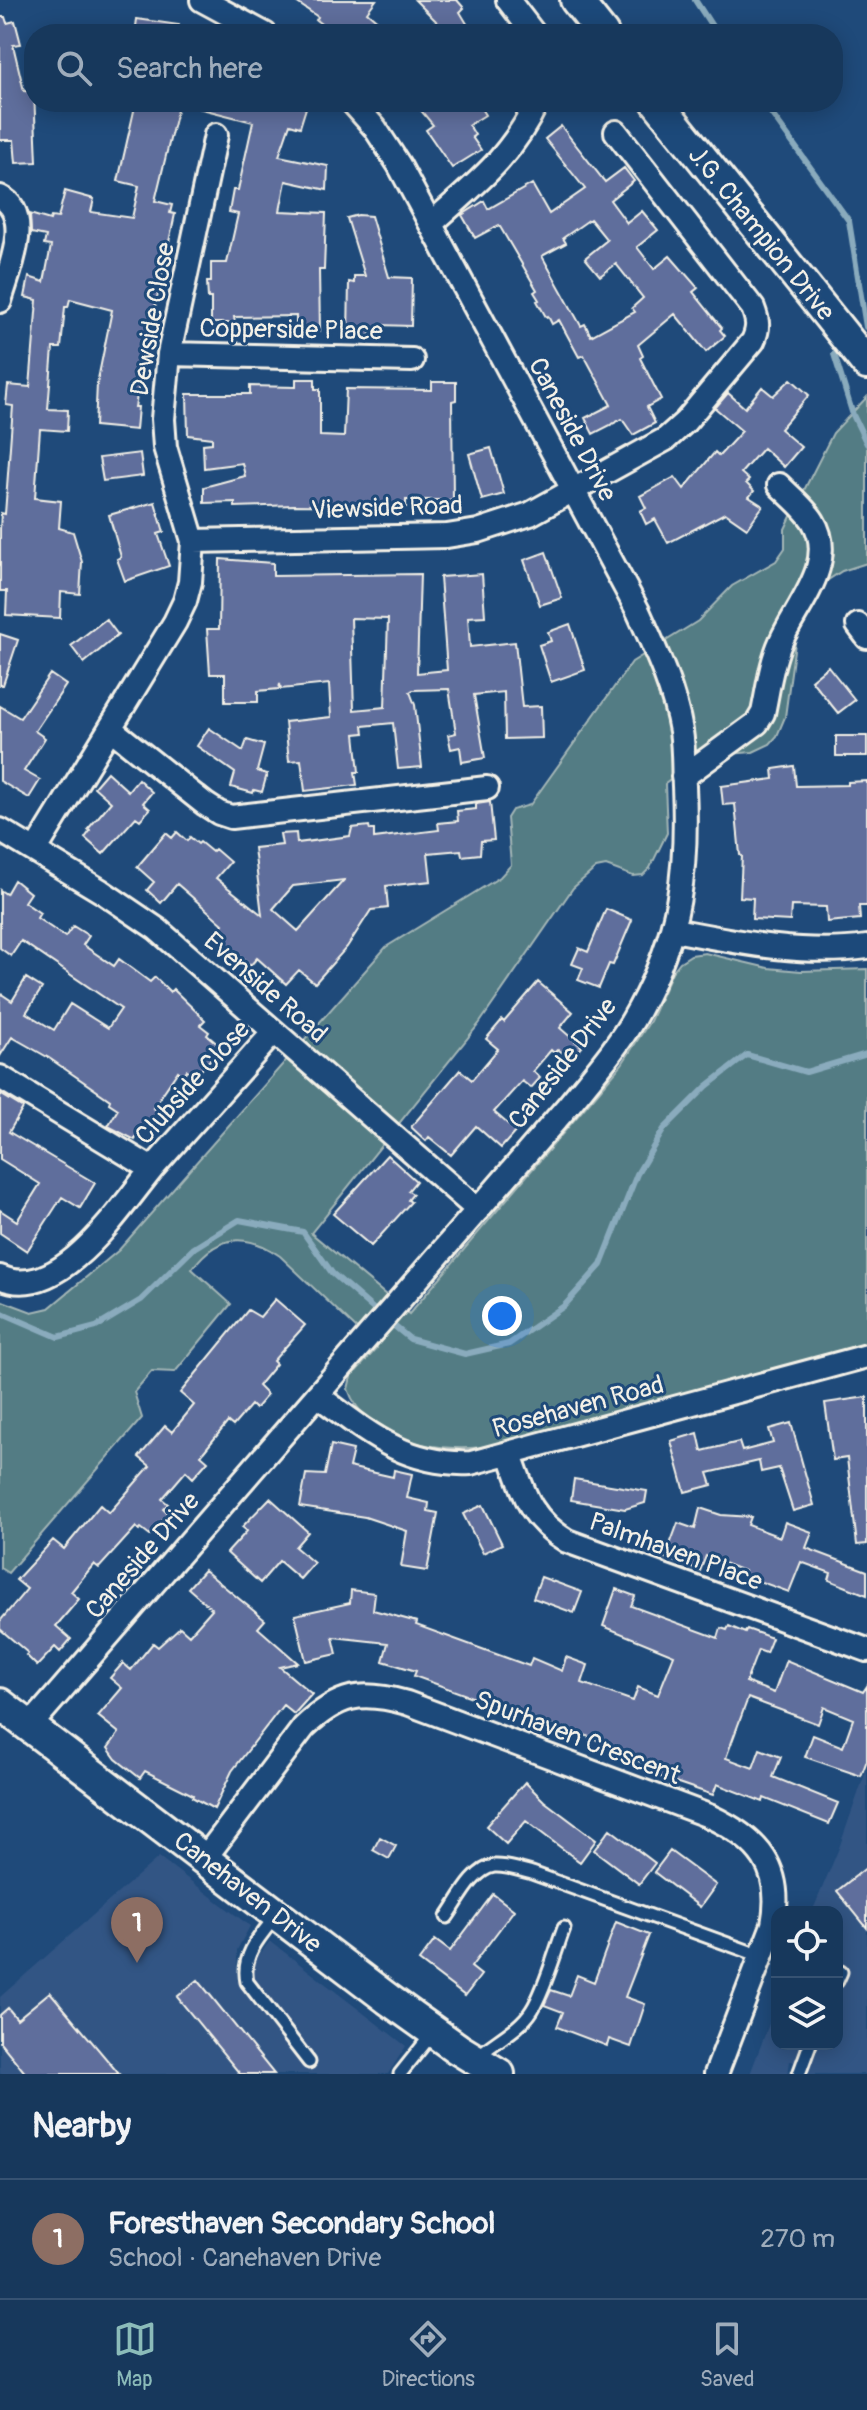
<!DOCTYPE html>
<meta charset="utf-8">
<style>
:root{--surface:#17385c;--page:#244365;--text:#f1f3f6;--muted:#9eacbb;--line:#365272;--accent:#8bbbb9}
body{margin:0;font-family:Pangolin,sans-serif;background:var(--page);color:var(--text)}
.controls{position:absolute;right:24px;bottom:24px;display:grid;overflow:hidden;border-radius:16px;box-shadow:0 4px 20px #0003}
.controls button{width:72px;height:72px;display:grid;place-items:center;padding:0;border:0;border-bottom:2px solid var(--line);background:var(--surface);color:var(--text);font:40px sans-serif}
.you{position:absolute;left:502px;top:1316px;width:28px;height:28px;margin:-20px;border:6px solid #fff;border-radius:50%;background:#1a73e8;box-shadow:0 0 0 12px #1a73e833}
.badge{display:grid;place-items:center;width:52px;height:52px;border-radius:50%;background:var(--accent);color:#fff;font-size:26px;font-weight:700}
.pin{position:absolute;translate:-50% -66px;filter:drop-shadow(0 2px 4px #0008)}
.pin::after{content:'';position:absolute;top:42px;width:28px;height:24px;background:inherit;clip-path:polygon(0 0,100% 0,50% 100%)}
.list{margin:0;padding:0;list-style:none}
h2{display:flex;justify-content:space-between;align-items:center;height:104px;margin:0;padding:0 32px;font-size:34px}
h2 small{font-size:26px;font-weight:400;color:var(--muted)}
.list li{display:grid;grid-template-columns:52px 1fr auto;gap:24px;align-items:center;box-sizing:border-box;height:120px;padding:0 32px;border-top:2px solid var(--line)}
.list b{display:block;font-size:30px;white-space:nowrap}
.list p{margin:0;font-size:26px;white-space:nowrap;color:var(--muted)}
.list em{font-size:26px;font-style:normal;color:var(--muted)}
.icon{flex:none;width:44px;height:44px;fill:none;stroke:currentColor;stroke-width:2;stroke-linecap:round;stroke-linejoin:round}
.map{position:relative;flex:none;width:867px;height:2074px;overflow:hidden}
.search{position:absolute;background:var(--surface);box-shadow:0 4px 20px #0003;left:24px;right:24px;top:24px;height:88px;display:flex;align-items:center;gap:20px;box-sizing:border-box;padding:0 28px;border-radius:32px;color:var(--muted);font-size:30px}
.sheet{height:224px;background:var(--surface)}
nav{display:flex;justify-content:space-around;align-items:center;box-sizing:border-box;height:112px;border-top:2px solid var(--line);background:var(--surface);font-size:22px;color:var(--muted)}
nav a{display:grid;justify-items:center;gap:4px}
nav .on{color:var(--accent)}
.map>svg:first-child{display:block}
.built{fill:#325584}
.green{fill:#537c84;stroke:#a4b6b6;stroke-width:2}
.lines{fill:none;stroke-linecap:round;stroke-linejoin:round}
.stream{stroke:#8aabbd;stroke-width:6}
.building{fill:#5f6e9c;stroke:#f4f1e8;stroke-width:2;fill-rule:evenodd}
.lane-casing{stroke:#f4f1e8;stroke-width:17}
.street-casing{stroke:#f4f1e8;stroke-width:28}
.secondary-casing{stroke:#f4f1e8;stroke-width:36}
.lane{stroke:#1f4a7a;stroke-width:11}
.street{stroke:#1f4a7a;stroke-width:22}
.secondary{stroke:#1f4a7a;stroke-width:30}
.labels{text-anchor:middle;stroke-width:6;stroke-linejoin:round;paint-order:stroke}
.street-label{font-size:26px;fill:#f4f1e8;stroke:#1f4a7a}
</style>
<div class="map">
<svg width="867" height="2074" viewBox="0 0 867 2074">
<rect width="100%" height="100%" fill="#1f4a7a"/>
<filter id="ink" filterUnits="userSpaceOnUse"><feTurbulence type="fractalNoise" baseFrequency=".0125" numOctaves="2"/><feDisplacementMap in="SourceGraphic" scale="16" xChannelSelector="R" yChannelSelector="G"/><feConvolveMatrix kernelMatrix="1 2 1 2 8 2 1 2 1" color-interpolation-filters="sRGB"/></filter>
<g filter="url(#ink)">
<path class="built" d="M867,1768V2074H803L805,2064L790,2061L788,2074H750L777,2003V2044H837V1912H812L839,1848Z
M159,1857L250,1926L237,1950V1981L253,1969L257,1958L270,1941L406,2046L388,2074H0V1997Z"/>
<path class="green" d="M867,397V563L842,571L819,586L796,635L785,717L777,736L770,744L753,752L704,756L665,784L667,833L650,868L643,875L633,876L606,866L596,868L573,888L479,1024L311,1233L409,1314L622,1064L650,1021L672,972L680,962L691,955L705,953L768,968L801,971L867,969V1343L495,1445C446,1455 367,1443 348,1389L351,1377L377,1348L280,1256C246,1232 216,1235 192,1269L231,1304L175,1372L152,1371L134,1392L142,1418L8,1573L0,1568V1300L32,1312L49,1308L119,1250L386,947L500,877L511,865L507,818L512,810L530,805L632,662L698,621L732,586L776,561L785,548V529L794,510L833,433Z"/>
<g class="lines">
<path class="stream" d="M695,0L717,34
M763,102L849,221L866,327
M834,354L853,415L867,444
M0,1312L58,1337L96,1327L141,1300L194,1248L239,1220L303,1232L332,1273L379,1314
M388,1321L410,1339L465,1354L509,1344L564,1306L601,1265L637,1174L664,1129L707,1086L747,1055L806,1072L867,1054"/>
</g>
<path class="building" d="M293,0H376L367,12L393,34H334L316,20L318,17Z
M415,0H457L464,8L460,12L469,27L461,34H449Z
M0,17H5L7,23L15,21L21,44L13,45L24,91L34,92L37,162L16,163L14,140H0Z
M137,19L179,25V34H135Z
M136,102H179L155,201L172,205L170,213L175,214L142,368L135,407H138L136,430L95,426L97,384L112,310L70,299L68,307H65L61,348H53L48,409L68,410L67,431L40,429L35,498L61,501L59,528L73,532L82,562L80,594L61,592L60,618L6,615L7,591H0V529L1,513L5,514L13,406L6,405L8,385L30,387L37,300L25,297L29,277L44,282L51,246L44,245L46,236L31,233L30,214L50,220L51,217L58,218L65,191L94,199L91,212L132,218L139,186L118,181Z
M195,102H298L296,105L306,108L300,127L290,124L279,156L328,166L327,190L286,181L280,211L326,213L324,270H319L320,331L296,330V316L234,317L235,323H211V298H208L207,282H211V263H227L238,214L229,212L233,190H238L253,122L194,107Z
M414,102H477L485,115L469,125L475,135L472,137L481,150L452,168L426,130L433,125Z
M561,126L605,182L624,168L634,181L610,200L627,223L642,211L658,230L637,247L654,269L670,256L698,288L693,292L722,328L720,330L725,336L706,352L675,314L638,345L643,356L640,358L661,399L647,407L655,423L633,435L622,419L593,434L585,418L611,405L584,355L579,357L559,320L552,324L548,316L546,317L537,301L539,300L534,292L537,290L499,225L475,238L462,215L484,201L488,209L532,184L549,214L585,189L545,139ZM590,219L607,240L585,258L600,276L616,264L643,298L632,308L635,312L591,336L585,324L581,326L542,256L566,243L563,238Z
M358,215L371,216L389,277L412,278L411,326L379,325V334L370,333V336L348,335L349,282L354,283V276H365L347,218Z
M296,379H315V389H320V436L344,437L346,389L432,390V382H456V400L452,401L453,500H406V507L294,505L235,507V502L204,503V487L245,476L242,463L204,468L203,444L212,443V438L188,435L187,394H250V386L296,387Z
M791,379L809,395L780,429L801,447L784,467L763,448L741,473L749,480L746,483L754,491L749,497L763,506L757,514L747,528L725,513L668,543L655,519L646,524L640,511L646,508L640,496L675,477L684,489L715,452L719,456L742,431L715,408L728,393L745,408L762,387L773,396Z
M491,448L504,494L482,500L469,454Z
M140,453L143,476L103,481L99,458Z
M155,502L164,532L158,534L169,566L125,581L117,559L121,557L109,515Z
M546,552L562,598L540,605L524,560Z
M220,559L273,563V576L420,574L417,673L447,670L440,577L482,574L485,616L468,617L470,647L515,642L522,707L541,706L542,738L505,739L504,692L474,695L485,758L462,762L460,747L451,749L448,735L456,733L449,689L413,690L410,692L415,705L422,767L398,769L393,723L363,726L364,733L355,734L359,772H355L357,785L305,791L301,760L289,761L285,722L331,717L329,684L281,689L280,684L279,689L258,691V702H225V674H210L207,629H219ZM351,618L388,619L385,707L354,710Z
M106,619L118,635L84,663L71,646Z
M570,624L585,670L551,682L539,645L551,641L548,632Z
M0,634L18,640L3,685H0Z
M828,666L855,700L838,713L811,680Z
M50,674L66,685L35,731L45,738L24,771L40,780L29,798L0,781V706L20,718Z
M209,728L243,751L247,740L264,745L257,771L267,774L262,792L254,790L253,793L231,787L235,773L197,746Z
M836,736H867V756H836Z
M794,766L796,786L848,785V782L867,781V906H859L860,919L827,922L826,907L791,906L790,921L752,919L753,898L740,897L742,856L740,855L735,804L723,805L721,786L774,779L773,769Z
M107,772L128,791L138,779L152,792L143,803L150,809L140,820L136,817L103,854L85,838L90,831L88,829L111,802L94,787Z
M490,802L494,840L481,841L480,854L462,856L461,850L428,853L431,881L386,886L388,908L371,910L347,947L315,983L299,970L286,984L257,958L250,966L214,934L223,924L177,884L161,903L147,890L154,882L137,867L166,833L172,838L177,832L187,841L190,837L198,844L200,842L212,852L215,849L230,862L216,878L262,915L254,848L282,845L280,834L296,833L297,843L350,836L352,828L369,826L370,830H374V838L439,830L438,823L458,821L457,811L476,809V804ZM344,880L298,931L273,909L293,886Z
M14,880L30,893L24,902L40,913L37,918L65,937L73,926L89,936L83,945L114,966L119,959L150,982L155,977L170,992L173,989L205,1020L200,1025L209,1032L207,1035L221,1047L195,1077L187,1070L183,1075L178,1071L153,1108L166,1115L157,1133L143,1125L135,1140L108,1126L118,1109L109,1103L110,1100L49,1058L12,1037L0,1056V993L12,1001L26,978L42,988L26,1013L54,1030L70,1004L108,1028L121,1009L21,941L11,956L0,948V890L6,894Z
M606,909L632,920L613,965L609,964L599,988L578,980L583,968L572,964L579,948L588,952Z
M538,982L573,1012L560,1028L582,1047L571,1060L558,1049L554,1053L551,1050L533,1071L540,1078L531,1088L522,1081L494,1112L516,1131L501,1148L476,1126L451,1155L429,1137L426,1141L411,1127L460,1070L472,1080L498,1049L486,1039L502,1020L504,1022Z
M0,1094L23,1108L9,1132L95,1183L80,1208L62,1197L27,1251L0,1233V1210L17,1221L40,1184L0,1159Z
M387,1155L416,1181L408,1191L413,1194L408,1200L411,1202L371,1246L333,1214Z
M275,1299L305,1325L273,1361L276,1364L258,1386L267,1395L255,1409L251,1405L233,1426L228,1422L201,1455L208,1461L193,1478L186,1471L162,1499L168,1504L163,1509L168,1514L150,1535L141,1528L139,1530L136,1527L99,1568L94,1564L71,1592L79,1599L56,1626L71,1639L60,1652L55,1647L37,1666L26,1655L28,1653L0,1629V1621L27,1589L16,1580L53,1540L64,1549L100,1505L109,1513L150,1466L139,1457L165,1426L172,1432L194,1405L180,1393L248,1310L260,1317Z
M867,1397V1544L857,1545L847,1458L833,1460L825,1403Z
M791,1423L814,1505L793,1511L779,1468L761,1472L759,1461L708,1473L712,1485L685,1492L671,1441L698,1433L702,1451L739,1442L742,1451L773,1443L769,1429Z
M331,1445L353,1450L349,1467L393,1477L394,1470L412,1474L407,1498L429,1503L428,1511L438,1513L427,1571L401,1567L407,1531L365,1517L300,1507L306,1474L325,1475Z
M574,1479L647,1491L645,1503L625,1509L571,1500Z
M270,1498L308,1532L295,1547L314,1563L300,1579L279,1561L260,1583L227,1553L247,1531L242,1527Z
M483,1505L502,1544L483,1553L463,1514Z
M700,1508L721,1515L751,1517L748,1525L780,1537L785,1522L812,1532L806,1548L867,1571V1595L829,1580L831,1573L801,1562L789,1592L742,1575L744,1571L706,1556L700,1571L665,1558L678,1523L695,1529Z
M204,1570L265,1620L258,1628L298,1663L280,1667L312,1694L294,1714L283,1705L232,1771L214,1809L192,1797L193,1795L145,1771L140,1778L116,1759L108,1748L119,1733L98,1716L122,1688L110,1678L123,1663L131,1670L153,1643L158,1647L180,1627L189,1635L212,1609L188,1588Z
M541,1577L582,1592L574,1613L533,1598Z
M616,1589L635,1596L631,1606L718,1638L721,1628L727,1630L729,1626L745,1633L747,1629L772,1638L766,1653L758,1650L746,1682L774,1693L786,1660L863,1692L867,1686V1760L861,1776L805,1757L813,1735L843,1747L853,1719L824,1707L818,1724L748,1698L726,1758L753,1768L760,1749L781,1757L773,1777L838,1803L829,1824L764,1798L763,1802L717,1784L713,1795L655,1775L657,1768L614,1752L616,1747L566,1728L565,1731L543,1723L489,1700L488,1703L414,1676L416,1671L383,1661L388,1643L333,1637L337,1654L306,1661L295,1615L350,1603L351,1590L375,1593L373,1610L417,1622L416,1625L529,1666L532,1658L562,1671L566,1657L588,1665L582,1683L633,1701L638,1687L658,1695L674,1655L603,1626Z
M525,1782L544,1801L596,1840L580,1862L526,1821L506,1844L486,1826Z
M610,1829L655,1863L639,1884L594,1850Z
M380,1837L396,1846L389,1859L373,1850Z
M670,1851L716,1885L700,1907L654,1872Z
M867,1867V1928L837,1891Z
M493,1894L514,1910L471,1967L481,1975L465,1996L419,1961L435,1940L450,1951Z
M616,1922L649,1935L625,1997L645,2004L631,2047L609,2039L607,2046L557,2027L563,2012L544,2005L551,1990L569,1996L577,1975L594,1982Z
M198,1980L274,2074H240L177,1997Z
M50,1992L119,2074H26L0,2042V2015L8,2008L17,2019Z"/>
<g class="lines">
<defs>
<path id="lane" d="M277,1915C261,1935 241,1955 247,1982L309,2062
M447,1917C458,1902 473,1869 494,1866C506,1865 521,1870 532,1873L761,1956
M837,1981L841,1972
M475,2059C492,2042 519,2031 532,2010C545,1989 555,1952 564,1928
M400,2074L432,2034
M799,2074L810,2044"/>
<path id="street" d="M202,0L265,34
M508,0L534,34
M0,197C35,214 8,272 0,301
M432,223C476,183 511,158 537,102
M169,354L412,360
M193,541L447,536L478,531L530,514L666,439L685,422L753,341C759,328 758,321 753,308L616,132
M858,625L867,637
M111,729L205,804L219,813L231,817L487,788
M683,777L757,723L763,713C768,690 771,663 781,641C797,605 838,562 813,521C805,508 791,497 779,485
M0,830L101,891L157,929L478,1210
M35,851L175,622L185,601L190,582L193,541L165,447L163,419L169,354L216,135
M674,930C737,942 803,956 867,947
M0,1077L152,1169L274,1032
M0,1277C59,1304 120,1208 152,1169
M317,1395C367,1432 405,1466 471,1463L867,1356
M510,1454C524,1493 529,1518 567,1541L867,1650
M30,1726L567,1107C592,1076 620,1045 639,1009C680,934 688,870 684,786C683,768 684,749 681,731C674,689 655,649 638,611L399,165L375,128L352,102
M205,1858L304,1727C339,1694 361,1690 407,1703L709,1816C759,1839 784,1868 773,1925L716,2074"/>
<path id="secondary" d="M576,0L603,34
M657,102L867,364
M0,1704L388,1999L458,2049L499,2074"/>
</defs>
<use href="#lane" class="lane-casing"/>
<use href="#street" class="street-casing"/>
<use href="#secondary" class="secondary-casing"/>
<use href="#lane" class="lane"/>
<use href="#street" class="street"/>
<use href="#secondary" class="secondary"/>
</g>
</g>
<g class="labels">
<g class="street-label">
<text transform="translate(762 233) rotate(51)" y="9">J.G. Champion Drive</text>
<text transform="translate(152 319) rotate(-80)" y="9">Dewside Close</text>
<text transform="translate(291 329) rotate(1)" y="9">Copperside Place</text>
<text transform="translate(573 429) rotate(62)" y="9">Caneside Drive</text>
<text transform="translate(387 507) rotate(-2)" y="9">Viewside Road</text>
<text transform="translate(266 987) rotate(41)" y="9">Evenside Road</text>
<text transform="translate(562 1063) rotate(-52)" y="9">Caneside Drive</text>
<text transform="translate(192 1082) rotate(-48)" y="9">Clubside Close</text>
<text transform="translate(578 1406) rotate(-15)" y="9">Rosehaven Road</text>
<text transform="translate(676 1551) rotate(20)" y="9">Palmhaven Place</text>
<text transform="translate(142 1555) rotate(-49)" y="9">Caneside Drive</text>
<text transform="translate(578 1737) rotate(21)" y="9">Spurhaven Crescent</text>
<text transform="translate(248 1892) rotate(38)" y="9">Canehaven Drive</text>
</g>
</g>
</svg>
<div class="controls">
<button><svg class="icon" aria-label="locate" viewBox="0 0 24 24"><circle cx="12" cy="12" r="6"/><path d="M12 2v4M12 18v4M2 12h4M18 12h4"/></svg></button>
<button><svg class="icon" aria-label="layers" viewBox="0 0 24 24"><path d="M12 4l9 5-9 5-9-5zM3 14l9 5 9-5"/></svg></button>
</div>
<div class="you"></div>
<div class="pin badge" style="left:137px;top:1963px;background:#8d6e63">1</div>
<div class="search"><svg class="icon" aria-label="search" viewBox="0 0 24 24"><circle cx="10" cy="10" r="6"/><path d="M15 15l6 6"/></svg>Search here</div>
</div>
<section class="sheet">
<h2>Nearby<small></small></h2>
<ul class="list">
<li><span class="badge" style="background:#8d6e63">1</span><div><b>Foresthaven Secondary School</b><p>School · Canehaven Drive</p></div><em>270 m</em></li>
</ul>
</section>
<nav>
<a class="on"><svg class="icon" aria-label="map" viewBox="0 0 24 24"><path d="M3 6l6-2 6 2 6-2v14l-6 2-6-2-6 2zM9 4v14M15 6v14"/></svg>Map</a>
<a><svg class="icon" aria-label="directions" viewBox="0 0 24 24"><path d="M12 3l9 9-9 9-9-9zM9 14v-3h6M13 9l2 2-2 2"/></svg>Directions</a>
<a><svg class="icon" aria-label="saved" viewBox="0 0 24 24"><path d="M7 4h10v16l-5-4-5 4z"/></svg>Saved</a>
</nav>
